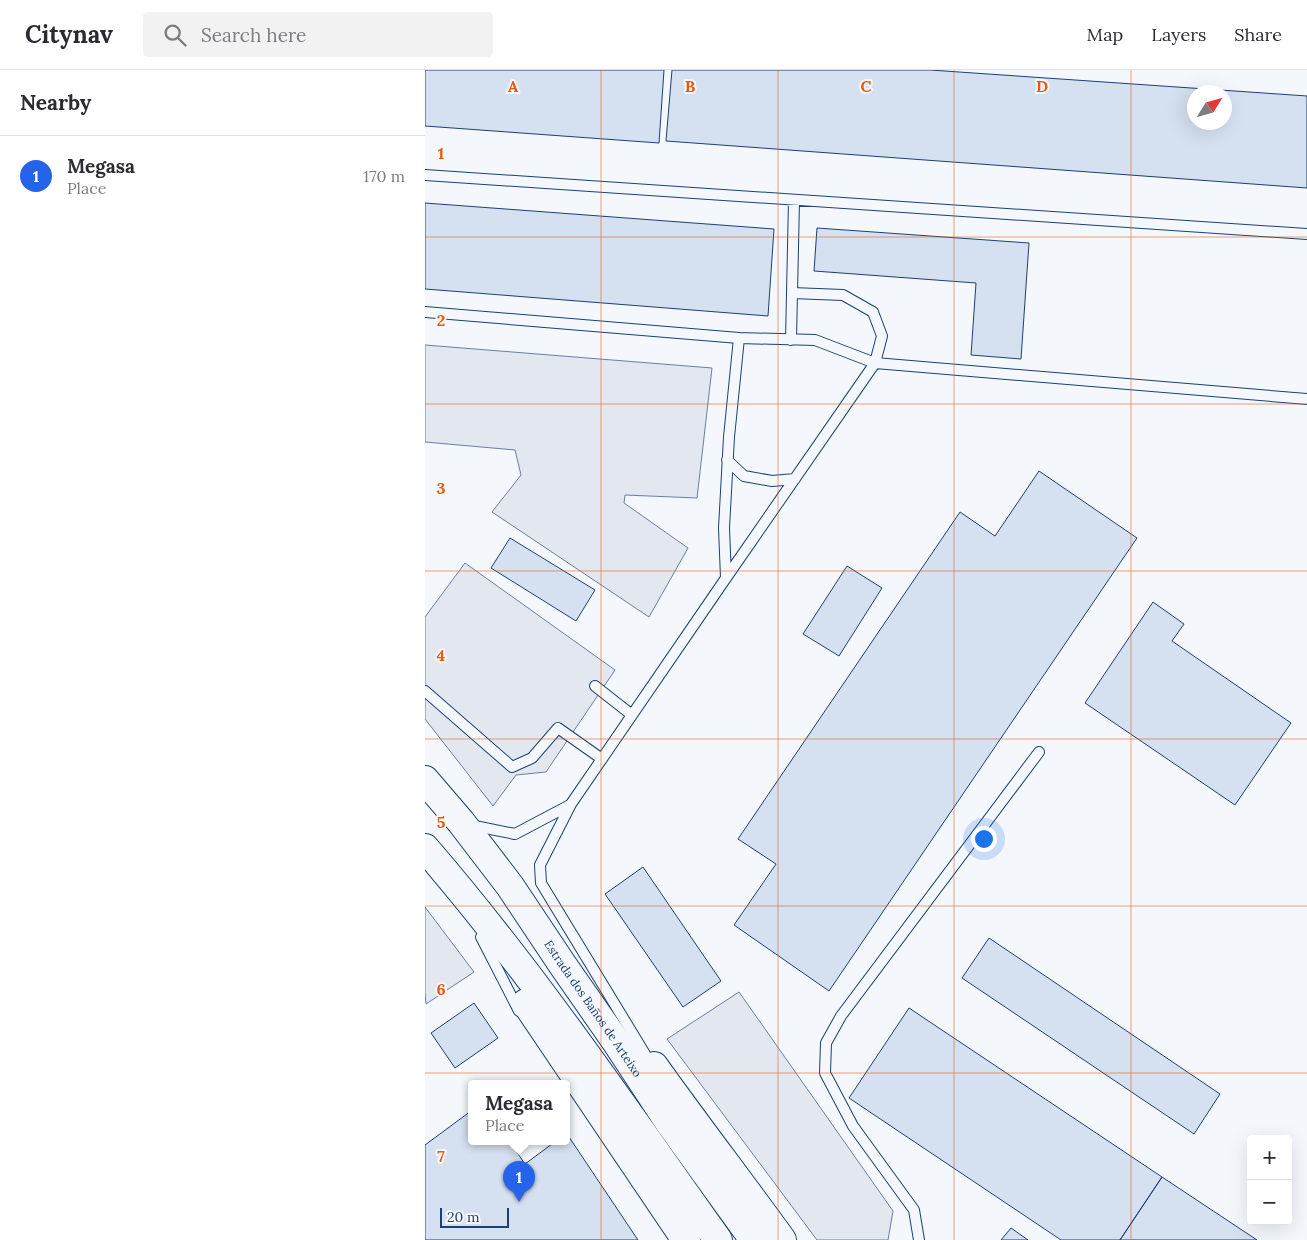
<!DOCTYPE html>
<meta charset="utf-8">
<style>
:root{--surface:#fff;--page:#f2f2f3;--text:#2b2b33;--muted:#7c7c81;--line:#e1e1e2;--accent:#2563eb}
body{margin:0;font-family:Lora,serif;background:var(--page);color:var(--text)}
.controls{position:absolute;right:15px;bottom:15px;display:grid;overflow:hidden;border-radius:5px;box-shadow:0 5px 20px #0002}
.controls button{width:45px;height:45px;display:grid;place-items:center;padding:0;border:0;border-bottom:1px solid var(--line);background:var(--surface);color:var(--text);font:25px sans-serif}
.compass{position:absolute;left:762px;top:15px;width:45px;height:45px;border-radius:50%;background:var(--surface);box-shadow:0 5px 20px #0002;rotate:53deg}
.scale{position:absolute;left:15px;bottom:12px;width:69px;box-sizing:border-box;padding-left:5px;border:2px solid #1d3f73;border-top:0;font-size:14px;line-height:18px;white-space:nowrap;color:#1d3f73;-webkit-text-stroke:4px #f4f7fb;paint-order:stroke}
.you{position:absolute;left:558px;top:768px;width:18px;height:18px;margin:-12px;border:4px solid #fff;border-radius:50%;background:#1a73e8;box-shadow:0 0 0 8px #1a73e833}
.badge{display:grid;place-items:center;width:32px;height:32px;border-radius:50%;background:var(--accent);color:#fff;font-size:16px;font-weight:700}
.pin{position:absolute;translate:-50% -41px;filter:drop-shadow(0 1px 2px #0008)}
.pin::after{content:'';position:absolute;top:26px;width:18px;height:15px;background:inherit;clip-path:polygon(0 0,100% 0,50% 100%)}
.popup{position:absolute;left:43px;top:1010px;width:102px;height:65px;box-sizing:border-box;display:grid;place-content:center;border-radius:5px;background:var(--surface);filter:drop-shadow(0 1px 4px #0005);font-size:16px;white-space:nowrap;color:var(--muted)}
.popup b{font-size:19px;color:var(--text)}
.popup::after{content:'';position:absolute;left:50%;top:100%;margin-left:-10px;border:10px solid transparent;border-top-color:var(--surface)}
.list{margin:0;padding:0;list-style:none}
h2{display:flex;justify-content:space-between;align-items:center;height:65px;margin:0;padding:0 20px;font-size:21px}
h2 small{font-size:16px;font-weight:400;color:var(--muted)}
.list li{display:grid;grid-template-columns:32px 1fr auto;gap:15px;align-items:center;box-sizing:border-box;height:80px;padding:0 20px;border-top:1px solid var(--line)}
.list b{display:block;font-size:19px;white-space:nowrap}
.list p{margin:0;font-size:16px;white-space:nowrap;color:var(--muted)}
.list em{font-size:16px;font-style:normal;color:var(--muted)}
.icon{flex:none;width:28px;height:28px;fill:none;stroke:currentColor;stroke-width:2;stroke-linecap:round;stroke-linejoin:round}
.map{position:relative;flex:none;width:882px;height:1170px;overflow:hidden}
header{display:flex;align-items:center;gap:30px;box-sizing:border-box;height:70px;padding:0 25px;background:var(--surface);border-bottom:1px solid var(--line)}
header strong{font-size:24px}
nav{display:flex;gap:28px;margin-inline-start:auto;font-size:18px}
.search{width:350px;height:45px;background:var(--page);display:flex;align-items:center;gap:12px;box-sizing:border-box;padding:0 18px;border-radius:5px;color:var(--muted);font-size:19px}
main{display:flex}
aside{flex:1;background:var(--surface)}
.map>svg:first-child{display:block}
.parking{fill:#e3e8f0;stroke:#687fa3}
.building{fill:#d5e0f0;stroke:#1d3f73;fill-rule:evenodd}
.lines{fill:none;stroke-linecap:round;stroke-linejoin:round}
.service-casing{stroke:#1d3f73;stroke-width:12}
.primary-casing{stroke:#1d3f73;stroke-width:30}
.service{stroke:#f4f7fb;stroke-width:10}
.primary{stroke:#f4f7fb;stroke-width:28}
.grid{fill:none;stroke:#e8590c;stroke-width:1;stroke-opacity:0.55}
.labels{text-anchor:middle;stroke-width:4;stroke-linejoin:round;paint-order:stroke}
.street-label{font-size:12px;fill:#1d3f73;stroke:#f4f7fb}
.grid-label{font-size:16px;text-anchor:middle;font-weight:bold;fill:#e8590c;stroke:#f4f7fb;stroke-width:4;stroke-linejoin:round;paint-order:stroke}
</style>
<header>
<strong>Citynav</strong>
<div class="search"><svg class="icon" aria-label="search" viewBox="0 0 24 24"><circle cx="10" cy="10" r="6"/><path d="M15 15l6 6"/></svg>Search here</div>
<nav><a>Map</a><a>Layers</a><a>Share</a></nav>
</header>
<main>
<aside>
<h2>Nearby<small></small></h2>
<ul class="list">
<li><span class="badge">1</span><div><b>Megasa</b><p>Place</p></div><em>170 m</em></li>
</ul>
</aside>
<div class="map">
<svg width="882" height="1170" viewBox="0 0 882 1170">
<rect width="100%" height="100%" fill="#f4f7fb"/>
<path class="parking" d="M0,275L287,298L272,428L200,425L199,433L263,478L224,547L67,442L96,405L90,380L0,372Z
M40,493L190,600L121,702L91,705L68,736L0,649V547Z
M0,837L49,902L1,934L0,922Z
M314,922L468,1141L463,1170H392L242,969Z"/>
<path class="building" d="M0,0H239L234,73L0,56Z
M247,0H505L882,26V118L241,71ZM769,22H799V52H769Z
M0,133L349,159L343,246L0,219Z
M392,158L604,173L596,289L546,285L551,213L389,201Z
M614,401L712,468L404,921L309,855L351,794L313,769L535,442L570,466Z
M85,468L170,520L151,551L66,498Z
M422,496L457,518L414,586L378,564Z
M728,532L759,554L747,571L866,653L810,735L660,633Z
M218,797L296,911L258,937L180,824Z
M564,868L795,1024L769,1064L537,908Z
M49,933L73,968L30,998L6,963Z
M484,938L737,1107L695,1170H636L424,1028Z
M46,1041V1071H84L100,1094L131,1071H142V1064L213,1170H0V1075Z
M737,1107L832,1170H695Z
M586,1158L603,1170H576Z"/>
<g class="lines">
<defs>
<path id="service" d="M0,105L882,164
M0,242L314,268L390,270L450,293L882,329
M314,268L304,367L299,458L301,508L450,293L457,266L448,242L418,225L367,223
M366,270L369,130
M302,390L319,406L347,411L370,409
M170,616L207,645
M0,621L87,697L107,688L133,658L177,689
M45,755L90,764L145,735
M56,867L94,941
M220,984L116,813L115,795L146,734L301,508
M494,1170L489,1140L428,1056L400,1003L401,973L416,946L614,682"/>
<g id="primary">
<path id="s1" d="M0,710L36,752L85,816L137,894L192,973L244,1052L329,1170"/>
<path d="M0,778C107,902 199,1038 293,1170"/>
<path d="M101,933L261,1170"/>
<path d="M229,996C271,1055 315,1112 357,1170"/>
</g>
</defs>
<use href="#service" class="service-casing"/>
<use href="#primary" class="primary-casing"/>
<use href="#service" class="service"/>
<use href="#primary" class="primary"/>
</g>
<path class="grid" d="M176,0V1170M353,0V1170M529,0V1170M706,0V1170M0,167H882M0,334H882M0,501H882M0,669H882M0,836H882M0,1003H882"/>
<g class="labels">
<g class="street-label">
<text dy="4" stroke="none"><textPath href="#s1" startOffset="284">Estrada dos Baños de Arteixo</textPath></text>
</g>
</g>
<g class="grid-label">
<text x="88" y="22">A</text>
<text x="265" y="22">B</text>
<text x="441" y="22">C</text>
<text x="617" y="22">D</text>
<text x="16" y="89">1</text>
<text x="16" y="256">2</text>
<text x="16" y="424">3</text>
<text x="16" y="591">4</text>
<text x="16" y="758">5</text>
<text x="16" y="925">6</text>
<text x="16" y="1092">7</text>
</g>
</svg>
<div class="controls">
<button>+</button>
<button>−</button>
</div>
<svg class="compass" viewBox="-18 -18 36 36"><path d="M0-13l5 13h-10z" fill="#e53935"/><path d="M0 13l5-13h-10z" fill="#7c7c81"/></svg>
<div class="scale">20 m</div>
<div class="you"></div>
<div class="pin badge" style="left:94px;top:1132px">1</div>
<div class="popup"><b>Megasa</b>Place</div>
</div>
</main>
